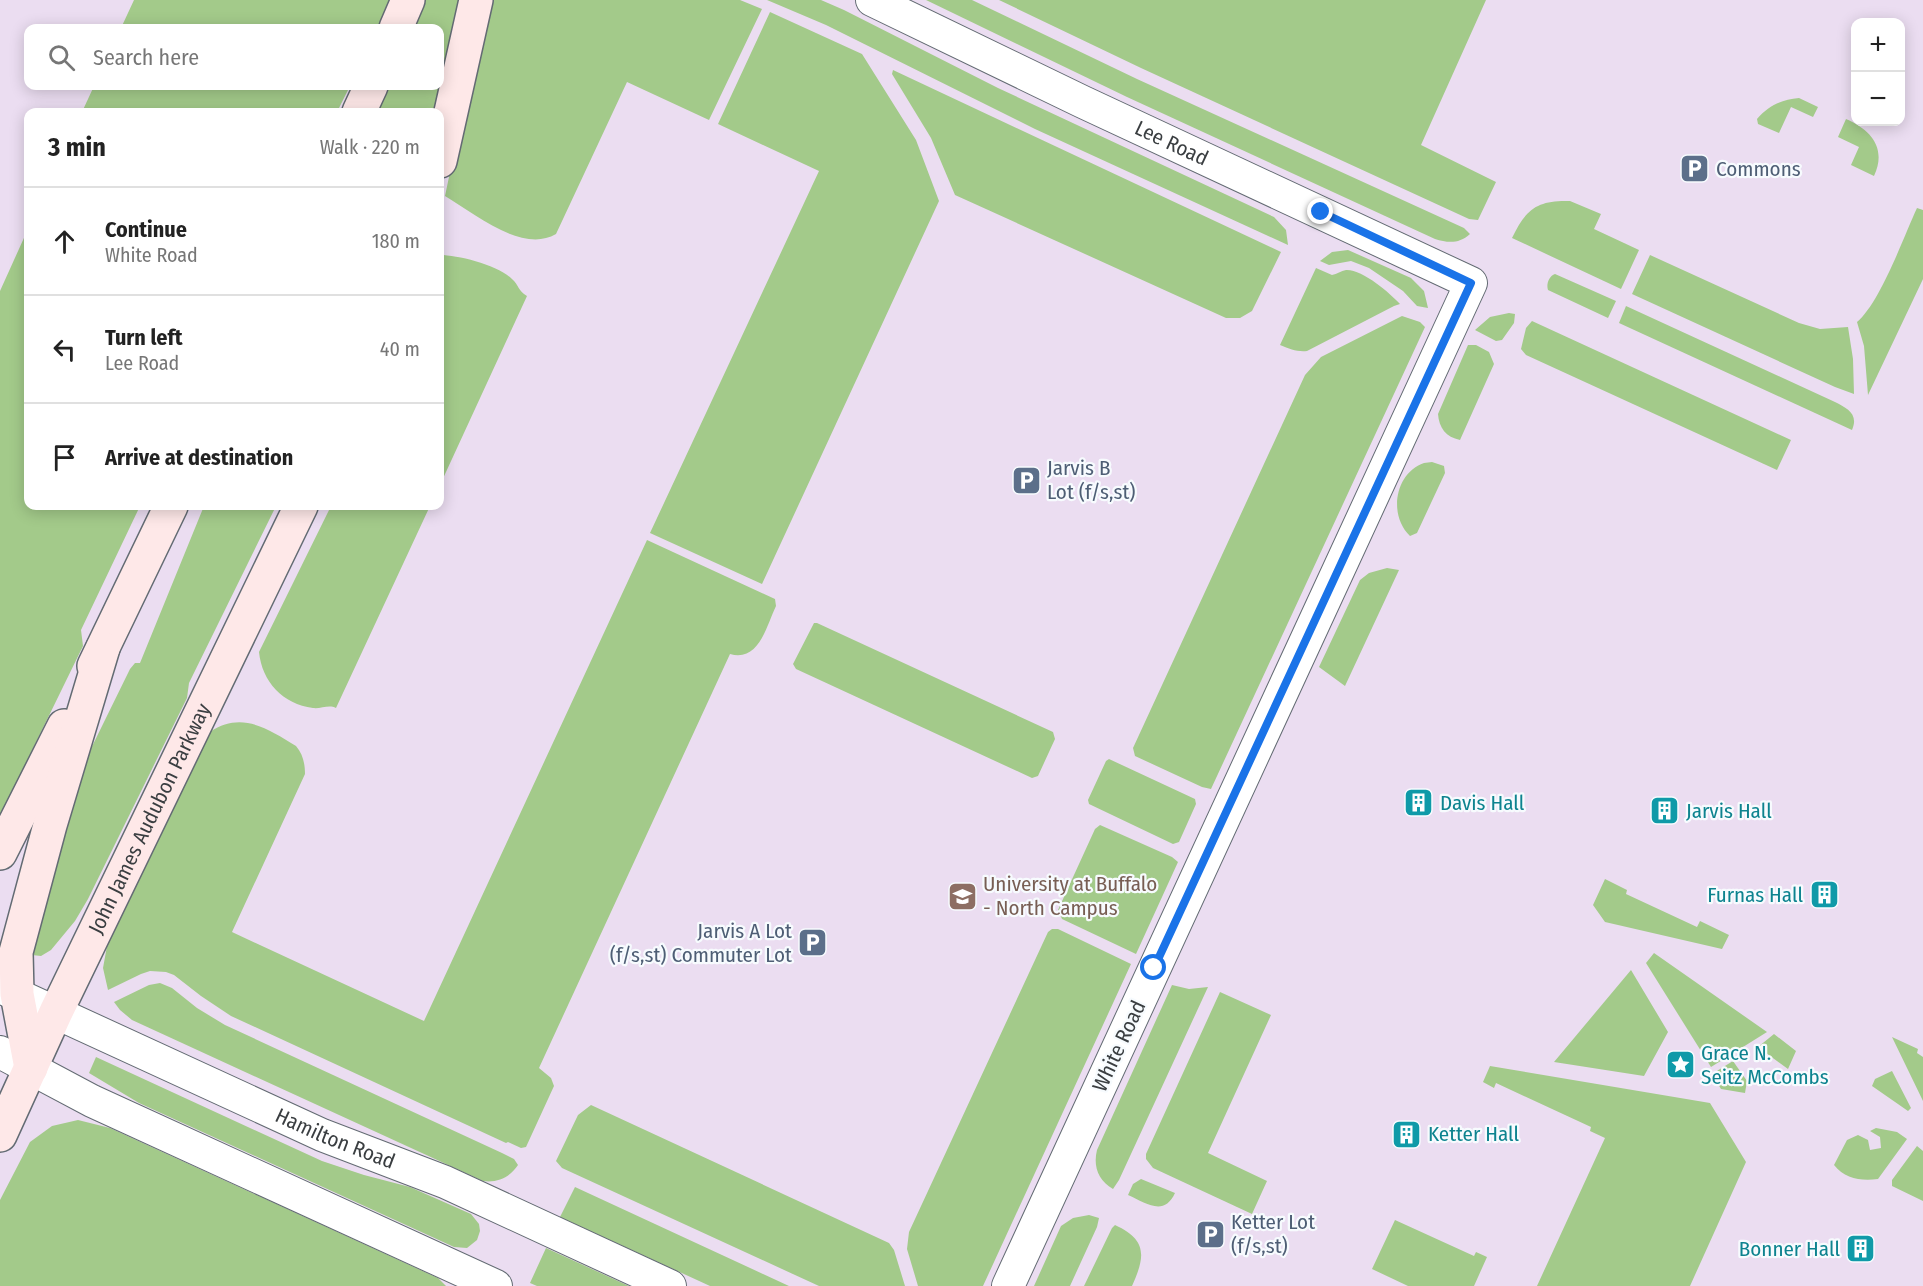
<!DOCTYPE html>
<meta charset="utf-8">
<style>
:root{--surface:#fff;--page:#f6f6f6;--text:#222;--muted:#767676;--line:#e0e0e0}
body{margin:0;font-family:"Fira Sans Condensed",sans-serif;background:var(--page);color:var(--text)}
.controls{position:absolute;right:18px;top:18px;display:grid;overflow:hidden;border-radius:12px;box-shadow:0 3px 15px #0003}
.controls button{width:54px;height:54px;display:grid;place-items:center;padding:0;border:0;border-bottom:2px solid var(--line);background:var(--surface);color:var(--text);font:30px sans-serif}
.stop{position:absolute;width:18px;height:18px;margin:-14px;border:4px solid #1a73e8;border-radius:50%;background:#fff}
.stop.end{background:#1a73e8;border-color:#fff;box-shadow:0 2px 6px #0008}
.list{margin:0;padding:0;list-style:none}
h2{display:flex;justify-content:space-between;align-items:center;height:78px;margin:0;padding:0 24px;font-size:26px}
h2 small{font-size:20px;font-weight:400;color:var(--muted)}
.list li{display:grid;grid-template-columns:39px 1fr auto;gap:18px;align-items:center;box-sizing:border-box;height:108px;padding:0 24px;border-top:2px solid var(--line)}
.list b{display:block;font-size:22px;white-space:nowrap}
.list p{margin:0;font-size:20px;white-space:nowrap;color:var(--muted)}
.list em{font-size:20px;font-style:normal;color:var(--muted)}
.icon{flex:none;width:33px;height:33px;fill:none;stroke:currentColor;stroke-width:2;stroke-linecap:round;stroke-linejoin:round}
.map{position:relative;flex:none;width:1923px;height:1286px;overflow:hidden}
.search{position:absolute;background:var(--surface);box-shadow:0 3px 15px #0003;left:24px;top:24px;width:420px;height:66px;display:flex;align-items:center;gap:15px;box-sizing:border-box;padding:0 21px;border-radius:12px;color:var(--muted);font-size:22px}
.panel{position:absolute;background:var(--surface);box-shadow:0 3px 15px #0003;left:24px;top:108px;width:420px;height:402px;border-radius:12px}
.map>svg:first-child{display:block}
.education{fill:#ebddf1;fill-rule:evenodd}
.green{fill:#a3ca8a}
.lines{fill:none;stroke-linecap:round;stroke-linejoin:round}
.tertiary-casing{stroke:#636b73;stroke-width:34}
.secondary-casing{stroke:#636b73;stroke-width:36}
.tertiary{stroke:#fff;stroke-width:32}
.secondary{stroke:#fee8e8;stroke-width:33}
.route{stroke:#1a73e8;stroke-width:8}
.labels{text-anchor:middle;stroke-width:4.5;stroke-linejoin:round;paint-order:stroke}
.street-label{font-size:21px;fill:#3a3e41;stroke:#f7fbfe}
.service-label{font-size:21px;fill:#4e5e75;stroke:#f7fbfe;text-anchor:start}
.culture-label{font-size:21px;fill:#0d838f;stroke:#f7fbfe;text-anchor:start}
.education-label{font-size:21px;fill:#785e54;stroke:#f7fbfe;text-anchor:start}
</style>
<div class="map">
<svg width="1923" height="1286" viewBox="0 0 1923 1286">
<rect width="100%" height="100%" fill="#e5eef7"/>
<path class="education" d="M0,0H1923V1286H0ZM1856,22H1900V122H1856ZM28,28H440V86H28ZM28,112H440V506H28Z"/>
<path class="green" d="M134,0H392L378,28H121Z
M419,0H465L440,112H375L386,86H440V28H408Z
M486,0H740L762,9L709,120L627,82L556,234C522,254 474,213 445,196Z
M767,0H821L844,10L998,88L1274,217L1286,230L1288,245L1035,129L826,25Z
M926,0H972L1137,79L1464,228L1470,234C1459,244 1448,243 1435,239L1127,97Z
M999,0H1486L1421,145L1496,182L1478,220L1469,219L1141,68Z
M770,12L862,54L916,140L939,201L762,584L650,533L819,171L718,124Z
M893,70L1281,252L1252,311L1240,318H1226L955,195L931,138L892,74Z
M94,86H350L337,112H82Z
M1799,98L1818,107L1813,117L1791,107L1779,133L1758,124L1757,119C1769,105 1781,100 1799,98Z
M1846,119C1871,130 1887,148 1874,176L1851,165L1859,147L1838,137Z
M1570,201L1601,214L1594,229L1639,250L1621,289L1512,238C1526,209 1537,200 1570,201Z
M1917,208L1923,210V279L1868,395L1864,346L1857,322C1880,303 1904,236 1917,208Z
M28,229V506H140L81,630L83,646L0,816V291Z
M1348,250L1411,278L1424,291L1428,308L1417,306L1403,291L1369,268L1351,261L1329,265L1320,261L1332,252Z
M440,255C458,255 498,265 512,279C519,285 518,291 527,296L440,485Z
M1650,255L1799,323L1820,329L1848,327L1853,359L1854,394L1835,387L1632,294Z
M1316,268L1332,275C1337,274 1341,271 1346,270C1362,269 1390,293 1400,304L1394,306L1307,351C1297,352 1290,349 1280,345Z
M1555,274L1616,301L1608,318L1548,290C1546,284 1549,276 1555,274Z
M1626,306L1835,402C1847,408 1859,414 1852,430L1619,323Z
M1509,313L1515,314L1514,323L1502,340L1496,341L1475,330L1490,317Z
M1402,316L1420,322L1425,327L1211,789L1202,787L1135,756L1133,748L1305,375L1321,357Z
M1532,321L1791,440L1777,470L1526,355L1521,349L1526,328Z
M1468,345H1476L1489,352L1494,364L1460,440C1446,437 1439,428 1438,414Z
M1424,463L1432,462L1444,466L1445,473L1417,533L1410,536C1388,515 1395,473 1424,463Z
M204,506H276L189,683L187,698L88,899L75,921L51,950L41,956L32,955L25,941L78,775L130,669L135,663H140Z
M331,506H430L336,708C329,704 321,709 313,708C283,704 262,682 259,652Z
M647,540L775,599L776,606C766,627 759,662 730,654L539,1068L551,1078L554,1086L526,1147L521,1148L508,1142L506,1143L231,1016L201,996L174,975L166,972L150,971L141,974L108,990L103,968L107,946L210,732C241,711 267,728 296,746C303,754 305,764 305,774L232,932L424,1021Z
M1387,568L1399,570L1345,686L1319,667L1360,580L1369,573Z
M814,623H817L1053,732L1055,739L1038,776L1032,778L796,669L793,664Z
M1109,759L1195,799L1196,804L1179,842L1173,844L1089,804L1088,800L1106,761Z
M1100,825L1172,857L1178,862L1136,954L1062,919L1058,910L1095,829Z
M1605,879L1627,890L1626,894L1697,927L1700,921L1729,935L1722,949L1605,922L1593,905Z
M1052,929H1058L1131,964L983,1286H918L907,1249L909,1232L1048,932Z
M1654,953L1767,1032L1711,1067L1646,963Z
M1631,970L1668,1032L1644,1076L1554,1062Z
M160,983L172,988L197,1008L225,1025L502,1153L514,1159L518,1165C510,1177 498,1183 483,1181L132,1020L120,1010L114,1002L149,985Z
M1172,985L1189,989L1208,987L1119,1180L1113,1189C1098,1180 1093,1166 1097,1150Z
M1220,992L1271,1015L1208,1153L1267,1181L1252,1214L1153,1168L1146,1159V1154Z
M1774,1034L1796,1051L1788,1069L1758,1047Z
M1892,1037L1918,1049L1917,1053L1923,1057V1101Z
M96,1057L322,1161L364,1175L410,1187L471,1214L479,1224L480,1231L477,1240L467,1248L454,1247L139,1103L89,1073Z
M1733,1061L1747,1081L1745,1093L1721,1089L1712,1074Z
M1490,1066L1710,1103L1746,1162L1690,1286H1537L1605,1138L1590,1131L1591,1127L1496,1083L1494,1088L1483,1082Z
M1892,1071L1911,1108L1908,1111L1872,1086L1875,1079Z
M591,1105L889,1243L894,1250L905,1286H819L562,1168L556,1161L578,1115Z
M78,1120L110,1128L438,1278L446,1286H0V1200L30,1142L52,1126Z
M1876,1128L1897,1132L1907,1139L1878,1179C1861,1181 1845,1179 1834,1165L1847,1140L1858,1135L1868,1140L1870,1150L1881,1148L1880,1137L1870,1131Z
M1917,1146L1923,1151V1201L1892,1186V1180Z
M1141,1179L1175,1193C1164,1217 1146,1203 1128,1195L1133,1184Z
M575,1187L789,1286H710L560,1217Z
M1089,1215L1099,1218L1097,1227L1070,1286H1034L1061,1226L1073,1218Z
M1395,1220L1474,1256L1476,1252L1487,1257L1474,1286H1408L1372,1269Z
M1115,1225C1148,1240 1145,1257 1132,1286H1084L1112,1228Z
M546,1248L629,1286H537L530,1283Z"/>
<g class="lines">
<defs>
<g id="tertiary">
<path id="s1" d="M872,0L1083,102L1471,283L1008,1286"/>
<path id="s2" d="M0,987L322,1135L445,1182L670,1286"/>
<path d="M0,1052L92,1101L496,1286"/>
</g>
<g id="secondary">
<path d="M396,28L408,0"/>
<path d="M359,112L371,86"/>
<path d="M440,161L476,0"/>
<path d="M94,666L171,506"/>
<path d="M0,853L64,726"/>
<path d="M31,1068L17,994L16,952L50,825L103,648"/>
<path id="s3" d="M0,1135L56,1012L301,506"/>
</g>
</defs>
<use href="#tertiary" class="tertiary-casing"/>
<use href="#secondary" class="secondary-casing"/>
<use href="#tertiary" class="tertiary"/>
<use href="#secondary" class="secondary"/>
</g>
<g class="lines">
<path class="route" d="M1154,968L1471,283L1321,212"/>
</g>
<defs>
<symbol id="parking-square" viewBox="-11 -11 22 22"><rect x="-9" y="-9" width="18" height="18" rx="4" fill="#5c6f8a" stroke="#f7fbfe"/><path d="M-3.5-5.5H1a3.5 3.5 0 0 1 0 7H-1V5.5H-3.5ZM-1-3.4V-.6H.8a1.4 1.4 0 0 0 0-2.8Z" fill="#fff"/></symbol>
<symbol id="building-square" viewBox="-11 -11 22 22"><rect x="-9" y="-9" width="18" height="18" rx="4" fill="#0f9aa8" stroke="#f7fbfe"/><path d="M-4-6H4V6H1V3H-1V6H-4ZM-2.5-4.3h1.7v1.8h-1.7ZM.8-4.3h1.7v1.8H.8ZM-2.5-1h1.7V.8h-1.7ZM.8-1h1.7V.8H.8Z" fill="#fff"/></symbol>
<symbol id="university-square" viewBox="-11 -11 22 22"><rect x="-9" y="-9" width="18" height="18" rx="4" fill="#8d6e63" stroke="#f7fbfe"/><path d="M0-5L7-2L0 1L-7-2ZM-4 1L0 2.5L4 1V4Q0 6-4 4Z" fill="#fff"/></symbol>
<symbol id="sight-square" viewBox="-11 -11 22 22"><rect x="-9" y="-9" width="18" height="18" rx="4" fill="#0f9aa8" stroke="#f7fbfe"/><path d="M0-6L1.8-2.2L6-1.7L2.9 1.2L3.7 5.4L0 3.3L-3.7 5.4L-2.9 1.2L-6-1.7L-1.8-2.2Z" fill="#fff"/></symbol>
</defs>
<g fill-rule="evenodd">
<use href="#parking-square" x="1678" y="152" width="33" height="33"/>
<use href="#parking-square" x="1010" y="464" width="33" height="33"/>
<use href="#building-square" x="1402" y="786" width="33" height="33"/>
<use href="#building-square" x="1648" y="794" width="33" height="33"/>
<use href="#building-square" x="1808" y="878" width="33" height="33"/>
<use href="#university-square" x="946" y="880" width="33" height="33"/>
<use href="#parking-square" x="796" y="926" width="33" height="33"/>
<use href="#sight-square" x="1664" y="1048" width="33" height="33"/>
<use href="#building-square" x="1390" y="1118" width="33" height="33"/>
<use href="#parking-square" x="1194" y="1218" width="33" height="33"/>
<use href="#building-square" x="1844" y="1232" width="33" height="33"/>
</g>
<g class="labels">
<g class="street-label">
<text dy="7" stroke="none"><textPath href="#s1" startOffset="332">Lee Road</textPath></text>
<text dy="7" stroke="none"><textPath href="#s3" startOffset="350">John James Audubon Parkway</textPath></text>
<text transform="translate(1119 1046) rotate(-65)" y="7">White Road</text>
<text dy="7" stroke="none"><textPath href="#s2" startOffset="368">Hamilton Road</textPath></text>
</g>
<g class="service-label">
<text x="1716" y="176">Commons</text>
<text x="1047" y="475">Jarvis B<tspan x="1047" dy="24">Lot (f/s,st)</tspan></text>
<text x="792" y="938" text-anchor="end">Jarvis A Lot<tspan x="792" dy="24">(f/s,st) Commuter Lot</tspan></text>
<text x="1231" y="1229">Ketter Lot<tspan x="1231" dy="24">(f/s,st)</tspan></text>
</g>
<g class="culture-label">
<text x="1440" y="810">Davis Hall</text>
<text x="1686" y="818">Jarvis Hall</text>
<text x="1803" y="902" text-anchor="end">Furnas Hall</text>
<text x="1701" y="1060">Grace N.<tspan x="1701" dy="24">Seitz McCombs</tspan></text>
<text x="1428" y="1141">Ketter Hall</text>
<text x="1840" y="1256" text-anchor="end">Bonner Hall</text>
</g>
<g class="education-label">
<text x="983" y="891">University at Buffalo<tspan x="983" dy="24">- North Campus</tspan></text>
</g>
</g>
</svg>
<div class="controls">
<button>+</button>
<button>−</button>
</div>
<div class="stop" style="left:1154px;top:968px"></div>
<div class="stop end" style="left:1321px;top:212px"></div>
<div class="search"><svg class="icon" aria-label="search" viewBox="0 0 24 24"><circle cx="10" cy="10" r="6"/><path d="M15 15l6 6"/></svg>Search here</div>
<section class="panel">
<h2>3 min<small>Walk · 220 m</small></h2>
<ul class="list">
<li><svg class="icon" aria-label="ahead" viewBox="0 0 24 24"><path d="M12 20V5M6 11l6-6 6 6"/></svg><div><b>Continue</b><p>White Road</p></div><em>180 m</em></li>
<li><svg class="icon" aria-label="left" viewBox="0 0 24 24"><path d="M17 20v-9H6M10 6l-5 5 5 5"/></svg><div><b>Turn left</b><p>Lee Road</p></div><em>40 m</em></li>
<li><svg class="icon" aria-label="arrive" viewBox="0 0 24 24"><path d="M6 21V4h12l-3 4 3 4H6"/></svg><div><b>Arrive at destination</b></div></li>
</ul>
</section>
</div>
